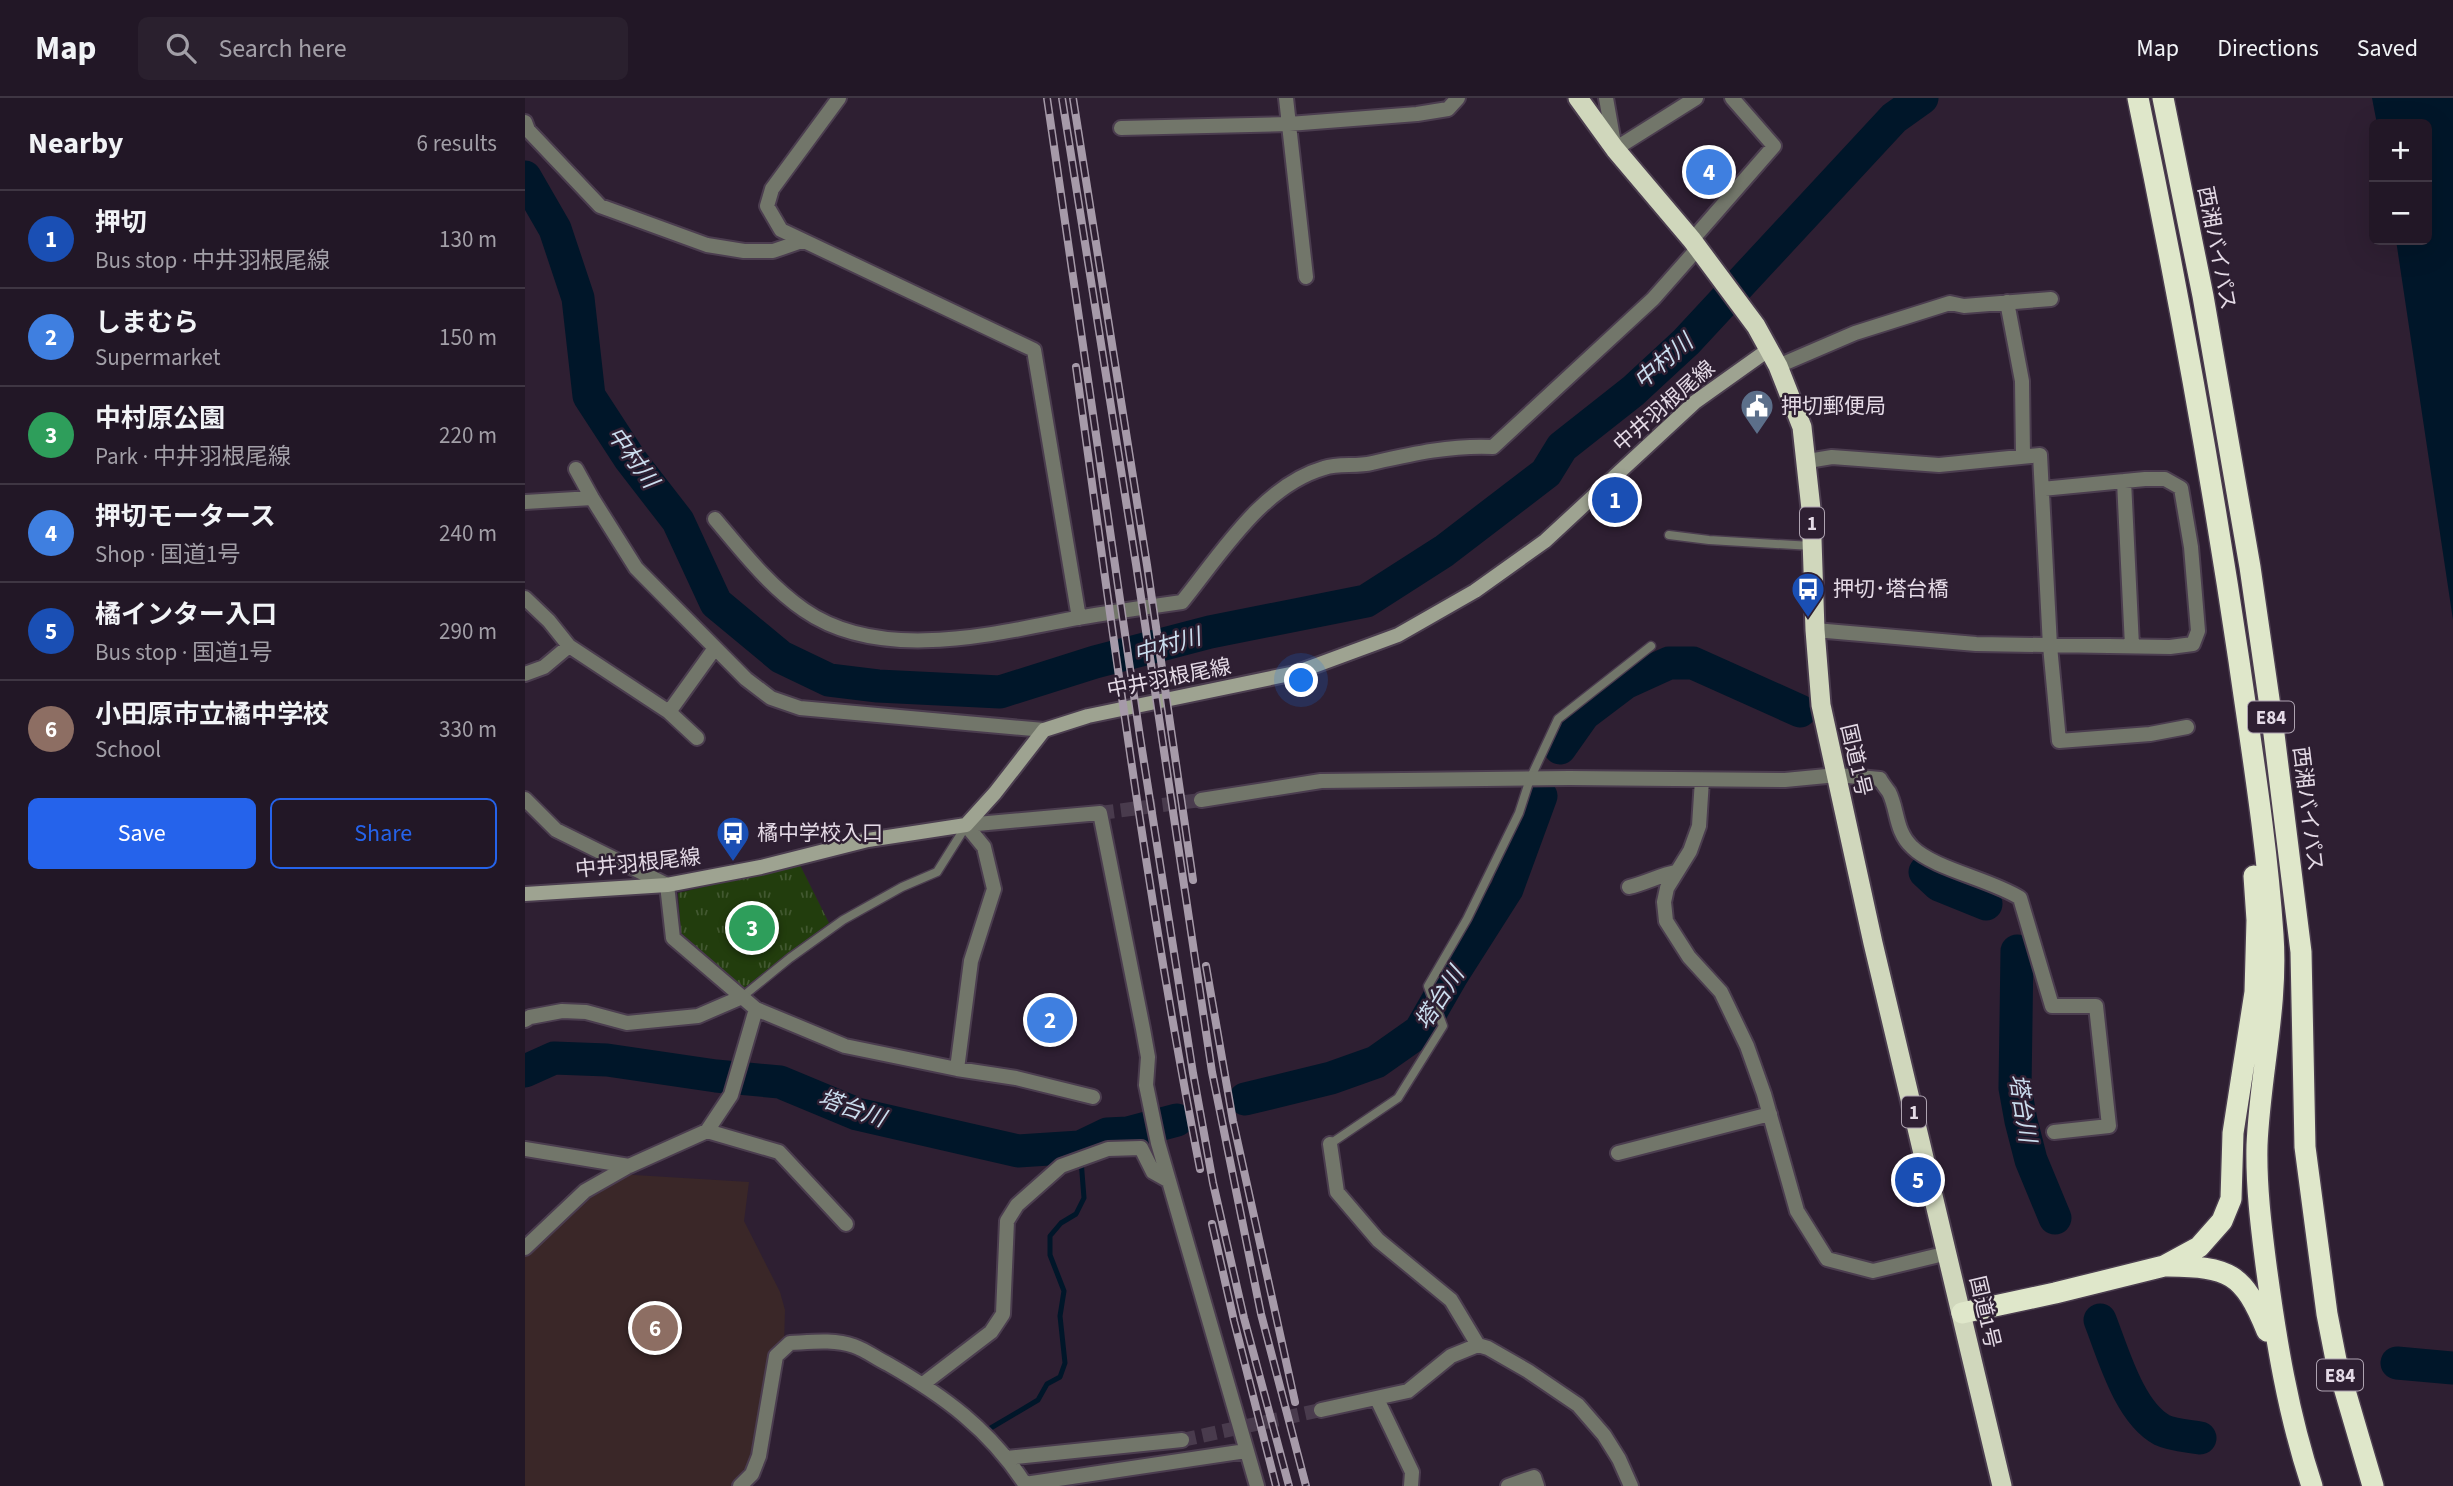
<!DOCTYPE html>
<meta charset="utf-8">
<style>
:root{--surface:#221726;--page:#2a202e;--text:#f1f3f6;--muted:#a29fa7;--line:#3f3643;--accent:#2563eb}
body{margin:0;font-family:"Source Sans 3","Noto Sans JP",sans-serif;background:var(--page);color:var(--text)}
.controls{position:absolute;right:21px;top:21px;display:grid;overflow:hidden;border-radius:10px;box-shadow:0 7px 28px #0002}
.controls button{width:63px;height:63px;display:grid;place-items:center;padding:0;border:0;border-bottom:2px solid var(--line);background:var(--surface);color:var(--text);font:35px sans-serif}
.you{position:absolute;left:777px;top:583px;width:24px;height:24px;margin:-18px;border:5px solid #fff;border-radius:50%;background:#1a73e8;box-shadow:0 0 0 10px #1a73e833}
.badge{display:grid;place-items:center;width:46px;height:46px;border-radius:50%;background:var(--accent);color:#fff;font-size:23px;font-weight:700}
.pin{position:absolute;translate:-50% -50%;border:4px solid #fff;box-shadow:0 2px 7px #0006}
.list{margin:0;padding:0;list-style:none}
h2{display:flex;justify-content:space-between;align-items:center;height:91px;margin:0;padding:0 28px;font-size:30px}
h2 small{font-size:23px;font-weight:400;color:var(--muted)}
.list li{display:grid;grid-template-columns:46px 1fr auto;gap:21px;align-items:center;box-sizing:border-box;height:98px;padding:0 28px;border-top:2px solid var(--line)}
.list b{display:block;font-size:26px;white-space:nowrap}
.list p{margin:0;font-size:23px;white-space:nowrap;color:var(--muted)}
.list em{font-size:23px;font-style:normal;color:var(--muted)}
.actions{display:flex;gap:14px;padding:21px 28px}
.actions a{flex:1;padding:16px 0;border:2px solid var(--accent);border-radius:10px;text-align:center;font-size:24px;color:var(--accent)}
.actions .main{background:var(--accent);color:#fff}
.icon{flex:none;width:38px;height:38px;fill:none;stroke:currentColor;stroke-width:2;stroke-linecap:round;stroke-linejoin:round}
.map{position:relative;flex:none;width:1928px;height:1388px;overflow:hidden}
header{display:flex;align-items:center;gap:42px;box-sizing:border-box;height:98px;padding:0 35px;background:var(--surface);border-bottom:2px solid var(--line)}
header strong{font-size:33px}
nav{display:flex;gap:38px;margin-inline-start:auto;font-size:24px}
.search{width:490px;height:63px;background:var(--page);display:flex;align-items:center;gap:18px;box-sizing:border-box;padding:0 24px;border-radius:10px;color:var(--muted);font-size:26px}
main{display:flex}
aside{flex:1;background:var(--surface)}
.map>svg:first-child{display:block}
.education{fill:#3a2728}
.grass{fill:url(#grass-tufts)}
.water{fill:#001629}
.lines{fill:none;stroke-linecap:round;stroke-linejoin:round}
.stream{stroke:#001629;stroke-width:5}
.river{stroke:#001629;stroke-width:33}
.minor-tunnel{stroke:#493b4d;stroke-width:14;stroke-dasharray:14 7;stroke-linecap:butt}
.service-casing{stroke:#4b3d4f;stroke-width:11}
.minor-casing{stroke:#4b3d4f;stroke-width:18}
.secondary-casing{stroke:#4b3d4f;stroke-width:18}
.trunk-casing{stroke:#4b3d4f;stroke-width:23}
.motorway-casing{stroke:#4b3d4f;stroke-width:24}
.service{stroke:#72766a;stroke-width:8}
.minor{stroke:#72766a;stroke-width:14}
.secondary{stroke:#9ea391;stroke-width:14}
.trunk{stroke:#d0d7bc;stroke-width:19}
.motorway{stroke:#dfe7ca;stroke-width:21}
.rail-casing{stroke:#a69aa9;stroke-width:8}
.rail{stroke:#2e1f32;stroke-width:5;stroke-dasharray:16;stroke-linecap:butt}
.labels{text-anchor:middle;stroke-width:5;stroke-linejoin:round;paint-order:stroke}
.shield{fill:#2e1f32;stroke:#ada2b0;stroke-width:2}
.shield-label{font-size:19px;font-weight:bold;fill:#e4dae6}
.street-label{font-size:21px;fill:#e4dae6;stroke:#2e1f32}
.poi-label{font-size:21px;fill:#e4dae6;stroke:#2e1f32;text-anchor:start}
.water-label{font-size:23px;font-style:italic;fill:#caddee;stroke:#2e1f32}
</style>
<header>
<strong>Map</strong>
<div class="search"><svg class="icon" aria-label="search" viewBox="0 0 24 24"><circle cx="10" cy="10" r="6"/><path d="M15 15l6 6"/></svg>Search here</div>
<nav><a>Map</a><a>Directions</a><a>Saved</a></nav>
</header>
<main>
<aside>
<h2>Nearby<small>6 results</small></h2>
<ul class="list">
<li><span class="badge" style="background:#1a4fb4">1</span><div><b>押切</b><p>Bus stop · 中井羽根尾線</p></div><em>130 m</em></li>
<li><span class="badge" style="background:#3f7fe0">2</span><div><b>しまむら</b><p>Supermarket</p></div><em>150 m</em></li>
<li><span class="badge" style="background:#2e9e5b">3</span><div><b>中村原公園</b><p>Park · 中井羽根尾線</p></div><em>220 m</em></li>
<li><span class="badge" style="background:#3f7fe0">4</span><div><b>押切モータース</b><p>Shop · 国道1号</p></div><em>240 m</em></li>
<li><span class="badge" style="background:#1a4fb4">5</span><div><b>橘インター入口</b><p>Bus stop · 国道1号</p></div><em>290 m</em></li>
<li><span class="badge" style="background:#8d6e63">6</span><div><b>小田原市立橘中学校</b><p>School</p></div><em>330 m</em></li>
</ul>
<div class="actions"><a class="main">Save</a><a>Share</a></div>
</aside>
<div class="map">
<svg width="1928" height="1388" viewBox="0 0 1928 1388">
<defs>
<pattern id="grass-tufts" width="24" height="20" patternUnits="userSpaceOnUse" patternTransform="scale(1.75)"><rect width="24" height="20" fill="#223d0d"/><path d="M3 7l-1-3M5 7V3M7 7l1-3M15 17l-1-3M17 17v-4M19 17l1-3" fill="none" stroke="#425830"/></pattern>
</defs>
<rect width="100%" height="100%" fill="#2e1f32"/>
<path class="education" d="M93,1076L224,1084L219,1123L255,1194L260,1212L259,1247L243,1345L221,1382L205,1388H0V1142Z"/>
<path class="grass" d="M275,767L304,825L219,890L156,835L153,795Z"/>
<path class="water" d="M1847,0H1928V522L1871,142H1902V26H1852Z"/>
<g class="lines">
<path class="stream" d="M459,1334L513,1302L522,1286L535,1279L540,1265L535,1218L539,1193L525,1157V1138L536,1125L551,1116L559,1100L555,1049"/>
<path class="river" d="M0,79L30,131L53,200L64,298L105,361L153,423L191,505L256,559L304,582L353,588L475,594L570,564L685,534L841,503L919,453L1021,375L1037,349L1108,293L1161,244L1369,20L1397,0
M1035,650L1059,616L1100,585L1144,565H1168L1275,613
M1400,774L1414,787L1461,806
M1492,853L1490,990L1496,1023L1506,1062L1530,1120
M0,973L29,960L82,962L191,978L255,984L332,1016L493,1053L555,1049L582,1036L603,1035L652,1022
M720,1001L806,980L851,964L895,933L926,879L982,791L1016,698
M1575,1222C1588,1255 1604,1314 1637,1332C1647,1337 1663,1338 1675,1340
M1872,1265L1928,1270"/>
<path class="minor-tunnel" d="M575,715L676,702
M657,1342L796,1312"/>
<defs>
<path id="service" d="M1144,437L1184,442L1287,448
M217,899L265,860L318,822L377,789L412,774L441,728
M805,1046L873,1000L918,928L903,888L942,821L994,715L1005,681L1033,621L1126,548"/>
<path id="minor" d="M314,0L247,91L242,108L256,132L509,252L554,520
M761,0L781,179
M1081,0L1090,51L1171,0
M0,24L3,32L75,108L182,147L219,153H248L277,143
M596,30L764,26L892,16L923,11L933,0
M1167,142L1249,48L1207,0
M1482,204L1497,283L1498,358
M1253,268L1330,235L1425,205L1439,208L1526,201
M1283,363L1307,359L1414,367L1515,357L1525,548L1534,643L1625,636L1662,629
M51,371L67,400L111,470L221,581L246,600L275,610L519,632
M1599,383L1607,548
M0,404L67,400
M190,421C217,453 244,488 279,512C355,565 468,536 552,520C587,514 622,509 657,504C696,456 737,388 799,370C814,365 831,369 847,365C887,356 926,347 968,349L1128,201L1173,150
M0,500L24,523L44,548
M1290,532L1451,546L1645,549L1668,546L1673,533L1666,449L1656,390L1640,381H1620L1517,391
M0,576L19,569L44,548L144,614L172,640
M144,614L190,550
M1177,682L1174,728L1165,753L1142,790L1139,804L1141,823L1164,859L1196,894L1222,948L1239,996L1272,1113L1302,1161L1348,1173L1423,1155
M0,701L31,732L142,787L148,840L231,911L206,997L182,1033L104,1068L60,1093L0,1150
M676,702L796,683L1044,680L1260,682L1312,677L1355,681C1357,685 1361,690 1364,694C1373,712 1370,733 1387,749C1409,771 1465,781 1495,800L1527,908H1571L1584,1028L1529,1034
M441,727L575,715L618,931L623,959L621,987L633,1045L732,1388
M1104,789C1121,785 1135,777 1151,774
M231,911L320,948L432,971L491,980L568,999
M0,922L5,919L37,913L61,914L102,925L173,918L217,899
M432,971L446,863L469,791L459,749L441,727
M182,1033L254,1054L321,1126
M805,1046L812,1094L853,1142L926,1202L953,1247
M0,1051L104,1068
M1093,1055L1245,1016
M398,1286L466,1234L478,1216L482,1123L492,1107L536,1068L583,1051L616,1050L628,1074L644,1083
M852,1301L887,1374L886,1388
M796,1312L883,1293L926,1258L953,1247L963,1250L1003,1273L1053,1307L1079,1337L1094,1361L1106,1388
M482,1360L657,1342
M215,1388L227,1376L234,1358L251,1258L265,1245C286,1244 309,1241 329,1248C341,1252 352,1261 363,1266C419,1298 464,1331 500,1386L721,1353
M983,1388L1009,1379L1012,1388"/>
<path id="secondary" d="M0,796L142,787L236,769L343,742L441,727L470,695L519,632L563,618L770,575L873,537L950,493L1020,443L1170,304L1243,252"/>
<path id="trunk" d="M1053,0L1090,51L1167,142L1231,228L1253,268L1277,329L1286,411L1290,532L1296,607L1348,845L1477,1388"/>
<path id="motorway" d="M1613,0C1652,187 1686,374 1714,563C1727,654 1742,745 1748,837C1753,908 1735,976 1732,1047C1731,1087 1736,1128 1741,1167C1751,1242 1763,1316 1787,1388
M1638,0L1678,198L1725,469L1749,636L1776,854L1780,1049L1802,1216L1811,1262L1848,1388
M1643,1168C1704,1169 1718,1174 1742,1233
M1437,1215L1530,1195L1639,1168L1674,1149L1697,1123L1706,1101L1708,1035L1730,894L1732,822L1729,778"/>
</defs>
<use href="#service" class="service-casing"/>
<use href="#minor" class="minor-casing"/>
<use href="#secondary" class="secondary-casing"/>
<use href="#trunk" class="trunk-casing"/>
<use href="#motorway" class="motorway-casing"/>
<use href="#service" class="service"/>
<use href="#minor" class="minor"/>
<use href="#secondary" class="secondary"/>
<use href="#trunk" class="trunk"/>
<use href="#motorway" class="motorway"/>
<defs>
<path id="rail" d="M522,0L615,639L668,975L688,1085L719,1220L764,1388
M537,0L611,466L687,974L736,1216L781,1388
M548,0L622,467L668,782
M551,269C588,537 623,806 675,1071
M681,868L708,1023L770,1304
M687,1126L709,1223L751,1388"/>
</defs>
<use href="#rail" class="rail-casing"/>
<use href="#rail" class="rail"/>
</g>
<defs>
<symbol id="civic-pin" viewBox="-11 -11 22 30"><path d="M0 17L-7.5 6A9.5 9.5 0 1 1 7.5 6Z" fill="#5c6f8a" stroke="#2e1f32"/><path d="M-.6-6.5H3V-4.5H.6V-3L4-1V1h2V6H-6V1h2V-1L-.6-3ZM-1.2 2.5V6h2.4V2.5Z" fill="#fff"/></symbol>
<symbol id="bus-pin" viewBox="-11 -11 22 30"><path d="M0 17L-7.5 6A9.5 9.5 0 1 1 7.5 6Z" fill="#1a4fb4" stroke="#2e1f32"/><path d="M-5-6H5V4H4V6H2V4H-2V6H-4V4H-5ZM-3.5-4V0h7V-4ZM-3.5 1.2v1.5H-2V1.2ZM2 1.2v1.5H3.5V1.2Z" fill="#fff"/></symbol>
</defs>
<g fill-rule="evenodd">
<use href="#civic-pin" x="1213" y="289" width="38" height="52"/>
<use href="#bus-pin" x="1264" y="472" width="38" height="52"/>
<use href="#bus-pin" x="189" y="716" width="38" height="52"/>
</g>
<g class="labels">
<g class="shield">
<rect x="1275" y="409.5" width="24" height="31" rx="5"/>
<rect x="1723" y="603.5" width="46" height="31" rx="5"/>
<rect x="1377" y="998.5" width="24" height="31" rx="5"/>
<rect x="1792" y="1261.5" width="46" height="31" rx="5"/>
</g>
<g class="shield-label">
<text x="1287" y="432">1</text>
<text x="1746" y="626">E84</text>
<text x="1389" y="1021">1</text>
<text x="1815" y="1284">E84</text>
</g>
<g class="street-label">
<text transform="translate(1692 150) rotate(79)" y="7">西湘バイパス</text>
<text transform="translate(1139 308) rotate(-41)" y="7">中井羽根尾線</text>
<text transform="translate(644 580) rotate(-11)" y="7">中井羽根尾線</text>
<text transform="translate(1331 662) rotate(77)" y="7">国道1号</text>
<text transform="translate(1783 711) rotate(83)" y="7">西湘バイパス</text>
<text transform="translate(113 765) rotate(-6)" y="7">中井羽根尾線</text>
<text transform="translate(1460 1214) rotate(77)" y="7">国道1号</text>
</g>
<g class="poi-label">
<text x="1256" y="315">押切郵便局</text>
<text x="1308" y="498">押切･塔台橋</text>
<text x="232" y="742">橘中学校入口</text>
</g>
<g class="water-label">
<text transform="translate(1138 263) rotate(-41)" y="8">中村川</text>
<text transform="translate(108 359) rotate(54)" y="8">中村川</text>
<text transform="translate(642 547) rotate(-16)" y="8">中村川</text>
<text transform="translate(914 900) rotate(-57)" y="8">塔台川</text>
<text transform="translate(327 1010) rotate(19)" y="8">塔台川</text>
<text transform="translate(1498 1010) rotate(81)" y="8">塔台川</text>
</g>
</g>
</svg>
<div class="controls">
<button>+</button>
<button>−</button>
</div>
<div class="you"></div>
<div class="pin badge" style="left:1090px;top:402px;background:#1a4fb4">1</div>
<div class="pin badge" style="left:525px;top:922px;background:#3f7fe0">2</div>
<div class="pin badge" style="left:227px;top:830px;background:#2e9e5b">3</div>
<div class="pin badge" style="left:1184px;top:74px;background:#3f7fe0">4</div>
<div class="pin badge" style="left:1393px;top:1082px;background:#1a4fb4">5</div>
<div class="pin badge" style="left:130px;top:1230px;background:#8d6e63">6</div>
</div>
</main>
